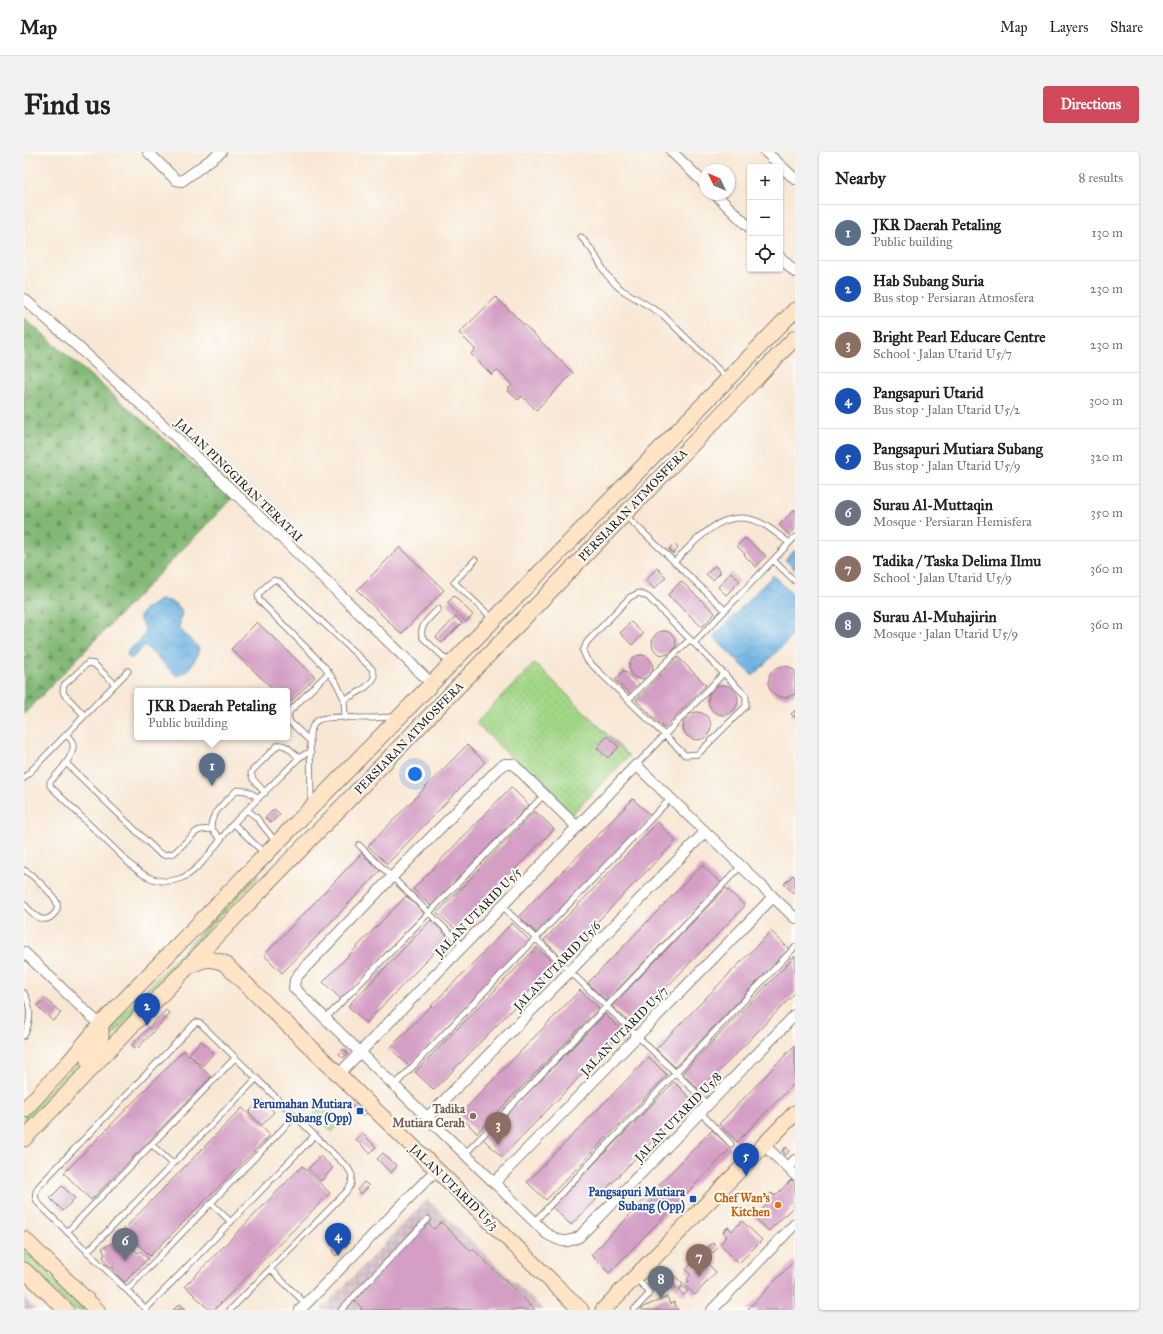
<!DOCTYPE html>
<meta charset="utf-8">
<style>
:root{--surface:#fff;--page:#f2f2f2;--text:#202124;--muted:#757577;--line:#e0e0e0;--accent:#d1495b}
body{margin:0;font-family:"IM FELL Great Primer",serif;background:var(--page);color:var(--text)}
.controls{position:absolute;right:12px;top:12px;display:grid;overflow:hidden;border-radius:4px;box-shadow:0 1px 3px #0004}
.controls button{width:36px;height:36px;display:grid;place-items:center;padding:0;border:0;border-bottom:1px solid var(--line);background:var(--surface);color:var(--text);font:20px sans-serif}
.compass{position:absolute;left:675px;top:12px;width:36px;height:36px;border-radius:50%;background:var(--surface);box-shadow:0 1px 3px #0004;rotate:314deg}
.you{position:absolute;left:391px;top:622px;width:14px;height:14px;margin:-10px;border:3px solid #fff;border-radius:50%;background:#1a73e8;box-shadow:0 0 0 6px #1a73e833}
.badge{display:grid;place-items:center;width:26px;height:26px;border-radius:50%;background:var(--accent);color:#fff;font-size:13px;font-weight:700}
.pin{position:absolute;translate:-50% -33px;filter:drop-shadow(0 1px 2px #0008)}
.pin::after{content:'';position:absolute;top:21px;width:14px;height:12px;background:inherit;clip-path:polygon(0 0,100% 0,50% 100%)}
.popup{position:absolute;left:110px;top:536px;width:156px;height:52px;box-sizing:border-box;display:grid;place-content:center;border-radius:4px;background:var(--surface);filter:drop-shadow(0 1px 3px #0005);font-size:13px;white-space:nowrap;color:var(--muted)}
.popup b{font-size:15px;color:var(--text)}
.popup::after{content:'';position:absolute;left:50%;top:100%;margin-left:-8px;border:8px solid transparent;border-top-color:var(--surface)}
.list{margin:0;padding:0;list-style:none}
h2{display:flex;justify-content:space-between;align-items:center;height:52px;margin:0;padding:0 16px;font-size:17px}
h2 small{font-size:13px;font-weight:400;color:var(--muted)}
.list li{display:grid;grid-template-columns:26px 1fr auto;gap:12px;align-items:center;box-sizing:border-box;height:56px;padding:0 16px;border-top:1px solid var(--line)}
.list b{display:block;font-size:15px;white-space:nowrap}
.list p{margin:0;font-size:13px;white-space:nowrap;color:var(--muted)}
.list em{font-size:13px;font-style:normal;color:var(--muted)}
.icon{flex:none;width:22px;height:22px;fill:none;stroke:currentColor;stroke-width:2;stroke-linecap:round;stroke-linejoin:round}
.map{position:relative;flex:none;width:771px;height:1158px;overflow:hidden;border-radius:4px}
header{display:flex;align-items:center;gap:24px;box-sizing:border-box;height:56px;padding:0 20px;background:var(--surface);border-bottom:1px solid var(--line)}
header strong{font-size:19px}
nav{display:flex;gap:22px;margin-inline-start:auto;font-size:14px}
.intro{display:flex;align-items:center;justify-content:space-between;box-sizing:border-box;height:96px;padding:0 24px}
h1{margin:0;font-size:28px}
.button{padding:10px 18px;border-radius:4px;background:var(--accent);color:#fff;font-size:14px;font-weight:700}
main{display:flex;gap:24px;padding:0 24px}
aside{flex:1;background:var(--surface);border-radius:4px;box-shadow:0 1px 3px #0004}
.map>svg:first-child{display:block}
.industrial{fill:url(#industrial-grid)}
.grass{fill:url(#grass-tufts);stroke:#607a52}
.forest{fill:url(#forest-firs);stroke:#4f6a48}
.park{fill:url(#park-dots);stroke:#607a52}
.pitch{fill:#a3d788;stroke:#607a52}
.water{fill:url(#water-waves);stroke:#446780}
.building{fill:#d49ec5}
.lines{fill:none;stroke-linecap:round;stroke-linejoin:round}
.lane-casing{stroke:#8a8278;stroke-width:7}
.street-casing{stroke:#8a8278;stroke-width:12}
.secondary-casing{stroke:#8a8278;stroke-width:17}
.lane{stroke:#fff;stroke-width:5}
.street{stroke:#fff;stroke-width:10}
.secondary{stroke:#ffe4c6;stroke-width:15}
.transit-dot{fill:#1a4fb4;stroke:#fdfcf7;stroke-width:1.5}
.education-dot{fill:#8d6e63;stroke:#fdfcf7;stroke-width:1.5}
.food-dot{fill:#e8710a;stroke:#fdfcf7;stroke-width:1.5}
.labels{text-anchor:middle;stroke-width:4;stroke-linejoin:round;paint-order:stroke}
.street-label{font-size:12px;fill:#1c1c1c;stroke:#fdfcf7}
.transit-label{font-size:12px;font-weight:bold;fill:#164399;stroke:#fdfcf7;text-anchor:end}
.education-label{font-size:12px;font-weight:bold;fill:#785e54;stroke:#fdfcf7;text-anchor:end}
.food-label{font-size:12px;font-weight:bold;fill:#c56008;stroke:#fdfcf7;text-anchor:end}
</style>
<header>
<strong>Map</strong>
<nav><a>Map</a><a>Layers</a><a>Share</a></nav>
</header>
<div class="intro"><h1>Find us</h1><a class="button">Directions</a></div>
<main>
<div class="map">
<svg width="771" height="1158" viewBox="0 0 771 1158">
<defs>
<pattern id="industrial-grid" width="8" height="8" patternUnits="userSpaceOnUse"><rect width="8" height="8" fill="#d2bdc6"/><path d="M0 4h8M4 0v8" fill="none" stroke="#b4a2aa"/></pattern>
<pattern id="grass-tufts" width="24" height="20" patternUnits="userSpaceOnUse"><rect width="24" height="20" fill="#a3d788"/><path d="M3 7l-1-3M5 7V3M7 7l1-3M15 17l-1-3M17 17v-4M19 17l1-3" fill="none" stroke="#8cb875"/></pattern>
<pattern id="forest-firs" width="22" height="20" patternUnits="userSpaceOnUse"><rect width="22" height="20" fill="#82b874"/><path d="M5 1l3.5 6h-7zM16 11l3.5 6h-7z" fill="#6a955e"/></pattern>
<pattern id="park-dots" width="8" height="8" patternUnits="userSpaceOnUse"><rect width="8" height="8" fill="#a3d788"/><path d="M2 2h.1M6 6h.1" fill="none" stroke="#8cb875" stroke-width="1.8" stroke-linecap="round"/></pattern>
<pattern id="water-waves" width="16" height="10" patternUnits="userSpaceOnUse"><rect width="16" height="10" fill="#6db2e3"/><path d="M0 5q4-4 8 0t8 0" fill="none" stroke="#5e98c2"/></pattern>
</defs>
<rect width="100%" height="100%" fill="#fdfcf7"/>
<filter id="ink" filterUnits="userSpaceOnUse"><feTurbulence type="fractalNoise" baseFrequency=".025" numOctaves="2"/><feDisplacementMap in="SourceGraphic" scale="8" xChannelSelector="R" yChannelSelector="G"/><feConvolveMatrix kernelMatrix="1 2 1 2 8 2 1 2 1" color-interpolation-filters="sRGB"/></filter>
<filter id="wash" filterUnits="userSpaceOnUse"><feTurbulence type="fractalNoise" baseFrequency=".012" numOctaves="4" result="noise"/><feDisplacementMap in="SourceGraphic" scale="16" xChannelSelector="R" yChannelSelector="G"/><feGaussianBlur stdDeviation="0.9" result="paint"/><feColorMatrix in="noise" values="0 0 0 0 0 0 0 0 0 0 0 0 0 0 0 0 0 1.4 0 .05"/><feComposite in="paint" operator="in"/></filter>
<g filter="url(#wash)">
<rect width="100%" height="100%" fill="#f8e7d4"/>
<path class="industrial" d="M403,1047L520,1158H297Z
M0,1146L12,1158H0Z"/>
<path class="grass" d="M233,721L235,723L167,795L147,822L79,893L78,884Z
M69,892L67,900L33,936L12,966L0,978V964Z
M0,1098L61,1158H50L0,1110Z"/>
<path class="forest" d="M0,166L208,346L0,562V504L2,502L0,500Z"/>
<path class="park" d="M511,511L605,604L547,663L452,571Z"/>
<path class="pitch" d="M299,952L317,970L308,980L290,962Z"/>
<path class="water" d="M771,398V418L761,408Z
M749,423L771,445V481L729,524L689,485Z
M136,448C146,448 153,451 158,459L155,476C161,484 170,489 175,497C171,510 166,519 153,524L121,494L107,507L103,503L104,498C113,491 129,482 116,469V464L120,458Z"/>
<g id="blocks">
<path class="building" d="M472,145L549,221L512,258L498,244L494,248L483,238L488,233L473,218L468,223L447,202L451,197L435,181Z
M771,357V376L765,383L755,373Z
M721,386L742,404L732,415L720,403L721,402L713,394Z
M650,392L654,396L649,402L645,397Z
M376,395L420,438L377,482L333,438Z
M691,414L697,420L689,428L682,422Z
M633,416L642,425L630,437L622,428Z
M707,420L716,429L702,443L694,435Z
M657,429L691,461L678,475L644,443Z
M430,444L449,463L442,470L423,451Z
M432,465L438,471L418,491L412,485Z
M233,470L291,525L265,552L263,550V539H251L207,497Z
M607,470L619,482L608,493L596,481Z
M628 491a12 12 0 1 1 24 0a12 12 0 1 1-24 0Z
M605 515a12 12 0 1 1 24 0a12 12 0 1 1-24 0Z
M654,505L682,533L640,576L612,548Z
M759,514L766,515L771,519V542L761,546L751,543L746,538L744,531L746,521L752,516Z
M600,518L615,533L606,542L591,528Z
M684 548a15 15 0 1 1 30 0a15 15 0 1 1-30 0Z
M771,558V566L767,562Z
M659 574a14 14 0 1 1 28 0a14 14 0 1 1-28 0Z
M583,584L595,595L584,606L573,596Z
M443,593L461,610L363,712L344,694Z
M487,635L505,653L407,754L389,737Z
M609,647L628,665L513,782L495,764Z
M250,657L256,662L247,671L241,666Z
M511,659L530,677L432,778L413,761Z
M634,670L652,689L538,806L520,788Z
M338,701L356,719L258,821L240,803Z
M678,713L697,731L582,849L564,831Z
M769,723L771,725L770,742L760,732Z
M702,736L721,754L607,872L588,854Z
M382,744L400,761L317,847L299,830Z
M407,768L425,785L342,871L324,854Z
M488,771L506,789L385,914L366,896Z
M747,779L765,797L651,915L632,897Z
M513,795L531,813L410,938L391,920Z
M771,804V841L676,939L658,921Z
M556,838L575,856L453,981L435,963Z
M21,846L37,861L29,869L13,854Z
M142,858L146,862L113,897L108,893Z
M581,862L599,880L478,1005L459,987Z
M177,889L190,901L178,914L165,902Z
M771,893V931L713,990L695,972Z
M319,897L324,901L319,906L315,902Z
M160,898L187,925L67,1048L40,1021Z
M625,905L643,923L522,1048L503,1030Z
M650,930L668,948L547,1073L528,1055Z
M237,947L250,960L238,973L225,960Z
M332,951L343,961L339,965L328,955Z
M218,956L246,983L126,1104L99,1078Z
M688,978L707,996L585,1121L567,1103Z
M338,981L352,995L346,1001L332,988Z
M762,995L765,999L762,1003L758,999Z
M359,1001L373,1014L367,1021L353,1007Z
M296,1004L309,1016L297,1029L284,1017Z
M278,1014L306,1041L190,1158H185L161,1134Z
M767,1028L771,1032V1053L745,1079L730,1065L743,1052L740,1050L747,1041L751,1044Z
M340,1030L345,1034L337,1042L333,1038Z
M38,1034L51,1046L39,1059L26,1046Z
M718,1069L738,1088L715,1111L696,1092L703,1084L699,1080L704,1075L708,1079Z
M403,1070L410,1077L417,1070L447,1099L449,1097L511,1158H336L338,1156L329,1147Z
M98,1086L114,1101L116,1099L124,1107L109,1121L108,1120V1122L101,1130L92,1122L89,1115L86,1116L84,1112L83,1113L79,1104L81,1103L78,1096Z
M320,1086L325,1091L312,1104L308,1100Z
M689,1091L694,1096L689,1101L684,1095Z
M771,1108V1156L769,1158H723Z
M683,1111L692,1120L671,1143L661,1133L665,1129L663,1127L667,1123L662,1118L667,1112L673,1118L679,1112L680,1114Z
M645,1119L659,1132L654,1138L640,1125Z
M639,1129L642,1132L638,1136L634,1133Z
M659,1134L664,1139L660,1143L655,1139Z
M643,1145L646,1152L650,1150L654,1158H618L617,1156Z
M155,1152L161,1158H149Z"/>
</g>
</g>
<g filter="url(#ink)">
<use href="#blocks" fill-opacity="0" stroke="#8a8278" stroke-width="1"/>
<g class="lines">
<defs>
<path id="lane" d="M557,85L568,98L582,122L591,132L598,138L638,162L703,226
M602,364L701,458
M451,408L430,430L469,467
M749,408L771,429
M650,410C674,387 700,353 737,371C747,376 756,384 765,391
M615,441L624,445L722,544V554L674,602L661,603L563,508L559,499L563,490L606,445Z
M414,457C407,465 393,475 399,486L426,511
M670,491L771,385
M320,547C330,544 345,535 350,526C351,523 349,520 348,517L256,430L250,428L243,433L234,443L235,448L300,514L313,532L320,547L321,566
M604,548L666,487
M60,563L40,542L39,539L40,533L64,511L70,512L91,532
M42,582C45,585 49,589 49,593C51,604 33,622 26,630V634L108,714C122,726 136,733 155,727C177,720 194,688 210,671C231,649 253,628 275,606L281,602L287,601
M286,589L266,570L264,564L266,559L305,520
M42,611L134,700L140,703L150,701L172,680L176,678L188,677
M612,613L700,521
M0,626L104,519
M241,641L229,627L227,621L228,619L254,593C262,591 269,601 275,606
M287,651L286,581C288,576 289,571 294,568C304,563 331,566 343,566C353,566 362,565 372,565
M223,658L232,665L252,690
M210,672L241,702
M197,687C194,684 190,680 188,677C183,663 205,647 213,638L223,639L235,646
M335,693L439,794
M0,718C8,722 30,743 33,751C34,755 33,760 30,762C19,775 8,761 0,752
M478,754L684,952
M0,841C8,855 7,870 0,884
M302,866L520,643
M370,934L646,647
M676,960L707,992
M128,993L149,1012
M441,1002L717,714
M187,1051L207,1070
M510,1070L771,795
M43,1080L211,906
M63,1100L233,926
M246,1117L282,1152
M103,1138L271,964
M122,1157L291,983
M123,1158L15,1052C10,1046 10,1041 15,1034L172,870L177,872L324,1016L328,1023L327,1033L322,1040L206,1158
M317,1158L404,1067
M610,1158L624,1143L625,1140L612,1126"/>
<path id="street" d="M124,0L152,28L158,29L197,0
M648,0L681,32
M742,0L771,27
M691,42L726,76
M756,105L771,120
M0,147C141,270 274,402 408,532
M553,675L489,612H481L475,616L368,725L275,822L271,828L270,836L523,1082C538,1090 540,1092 555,1085L771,863
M0,800L76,873
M314,923L478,754L612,613L771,766
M403,966L681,680
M740,993L764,1016
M771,1008L764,1016L771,1023
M470,1031L749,745
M276,1158L412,1018
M688,1158L771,1072"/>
<path id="secondary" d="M168,813C181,806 187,806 200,811L557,1158
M64,909C73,898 80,888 76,873
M0,958L45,910L76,873L771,158
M0,987L215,761L771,186
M0,1087L73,1158
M0,1118L42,1158
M579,1158L771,961"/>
</defs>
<use href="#lane" class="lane-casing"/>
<use href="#street" class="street-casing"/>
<use href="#secondary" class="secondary-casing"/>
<use href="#lane" class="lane"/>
<use href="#street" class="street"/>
<use href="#secondary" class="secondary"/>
</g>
</g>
<g class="transit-dot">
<rect x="332" y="955" width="8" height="8" rx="2"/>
<rect x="665" y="1043" width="8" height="8" rx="2"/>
</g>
<circle class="education-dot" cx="449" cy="964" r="4"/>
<circle class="food-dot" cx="754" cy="1053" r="4"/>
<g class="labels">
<g class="street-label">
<text transform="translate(215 328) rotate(44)" y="4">JALAN PINGGIRAN TERATAI</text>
<text transform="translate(609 353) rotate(-46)" y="4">PERSIARAN ATMOSFERA</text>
<text transform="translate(385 586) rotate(-46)" y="4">PERSIARAN ATMOSFERA</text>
<text transform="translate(454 760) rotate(-46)" y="4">JALAN UTARID U5/5</text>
<text transform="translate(533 814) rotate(-46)" y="4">JALAN UTARID U5/6</text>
<text transform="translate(600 879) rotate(-46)" y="4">JALAN UTARID U5/7</text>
<text transform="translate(654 965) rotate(-46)" y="4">JALAN UTARID U5/8</text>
<text transform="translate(430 1035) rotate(44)" y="4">JALAN UTARID U5/3</text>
</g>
<g class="transit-label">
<text x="328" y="956">Perumahan Mutiara<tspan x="328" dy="14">Subang (Opp)</tspan></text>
<text x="661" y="1044">Pangsapuri Mutiara<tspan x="661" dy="14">Subang (Opp)</tspan></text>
</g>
<g class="education-label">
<text x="441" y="961">Tadika<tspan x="441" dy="14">Mutiara Cerah</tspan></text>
</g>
<g class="food-label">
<text x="746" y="1050">Chef Wan's<tspan x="746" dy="14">Kitchen</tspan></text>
</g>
</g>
</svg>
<div class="controls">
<button>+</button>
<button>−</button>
<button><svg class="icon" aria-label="locate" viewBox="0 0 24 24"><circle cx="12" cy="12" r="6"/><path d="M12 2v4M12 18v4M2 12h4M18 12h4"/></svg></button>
</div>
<svg class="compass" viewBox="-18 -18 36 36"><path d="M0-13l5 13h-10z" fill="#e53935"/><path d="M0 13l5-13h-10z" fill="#757577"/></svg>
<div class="you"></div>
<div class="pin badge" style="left:188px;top:634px;background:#5c6f8a">1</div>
<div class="popup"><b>JKR Daerah Petaling</b>Public building</div>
<div class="pin badge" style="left:123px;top:874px;background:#1a4fb4">2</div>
<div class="pin badge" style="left:474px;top:993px;background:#8d6e63">3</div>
<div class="pin badge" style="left:314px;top:1104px;background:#1a4fb4">4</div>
<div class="pin badge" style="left:722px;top:1024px;background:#1a4fb4">5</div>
<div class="pin badge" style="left:101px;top:1109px;background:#6b7280">6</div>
<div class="pin badge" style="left:675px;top:1125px;background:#8d6e63">7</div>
<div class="pin badge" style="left:637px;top:1147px;background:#6b7280">8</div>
</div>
<aside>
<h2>Nearby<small>8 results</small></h2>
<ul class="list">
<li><span class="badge" style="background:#5c6f8a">1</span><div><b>JKR Daerah Petaling</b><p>Public building</p></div><em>130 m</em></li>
<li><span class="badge" style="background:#1a4fb4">2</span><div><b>Hab Subang Suria</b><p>Bus stop · Persiaran Atmosfera</p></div><em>230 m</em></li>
<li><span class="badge" style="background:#8d6e63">3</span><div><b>Bright Pearl Educare Centre</b><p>School · Jalan Utarid U5/7</p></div><em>230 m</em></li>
<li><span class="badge" style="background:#1a4fb4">4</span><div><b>Pangsapuri Utarid</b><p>Bus stop · Jalan Utarid U5/2</p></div><em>300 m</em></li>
<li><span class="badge" style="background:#1a4fb4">5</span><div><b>Pangsapuri Mutiara Subang</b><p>Bus stop · Jalan Utarid U5/9</p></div><em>320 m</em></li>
<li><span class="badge" style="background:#6b7280">6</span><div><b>Surau Al-Muttaqin</b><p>Mosque · Persiaran Hemisfera</p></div><em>350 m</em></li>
<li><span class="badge" style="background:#8d6e63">7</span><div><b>Tadika / Taska Delima Ilmu</b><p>School · Jalan Utarid U5/9</p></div><em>360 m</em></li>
<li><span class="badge" style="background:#6b7280">8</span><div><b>Surau Al-Muhajirin</b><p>Mosque · Jalan Utarid U5/9</p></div><em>360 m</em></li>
</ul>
</aside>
</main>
